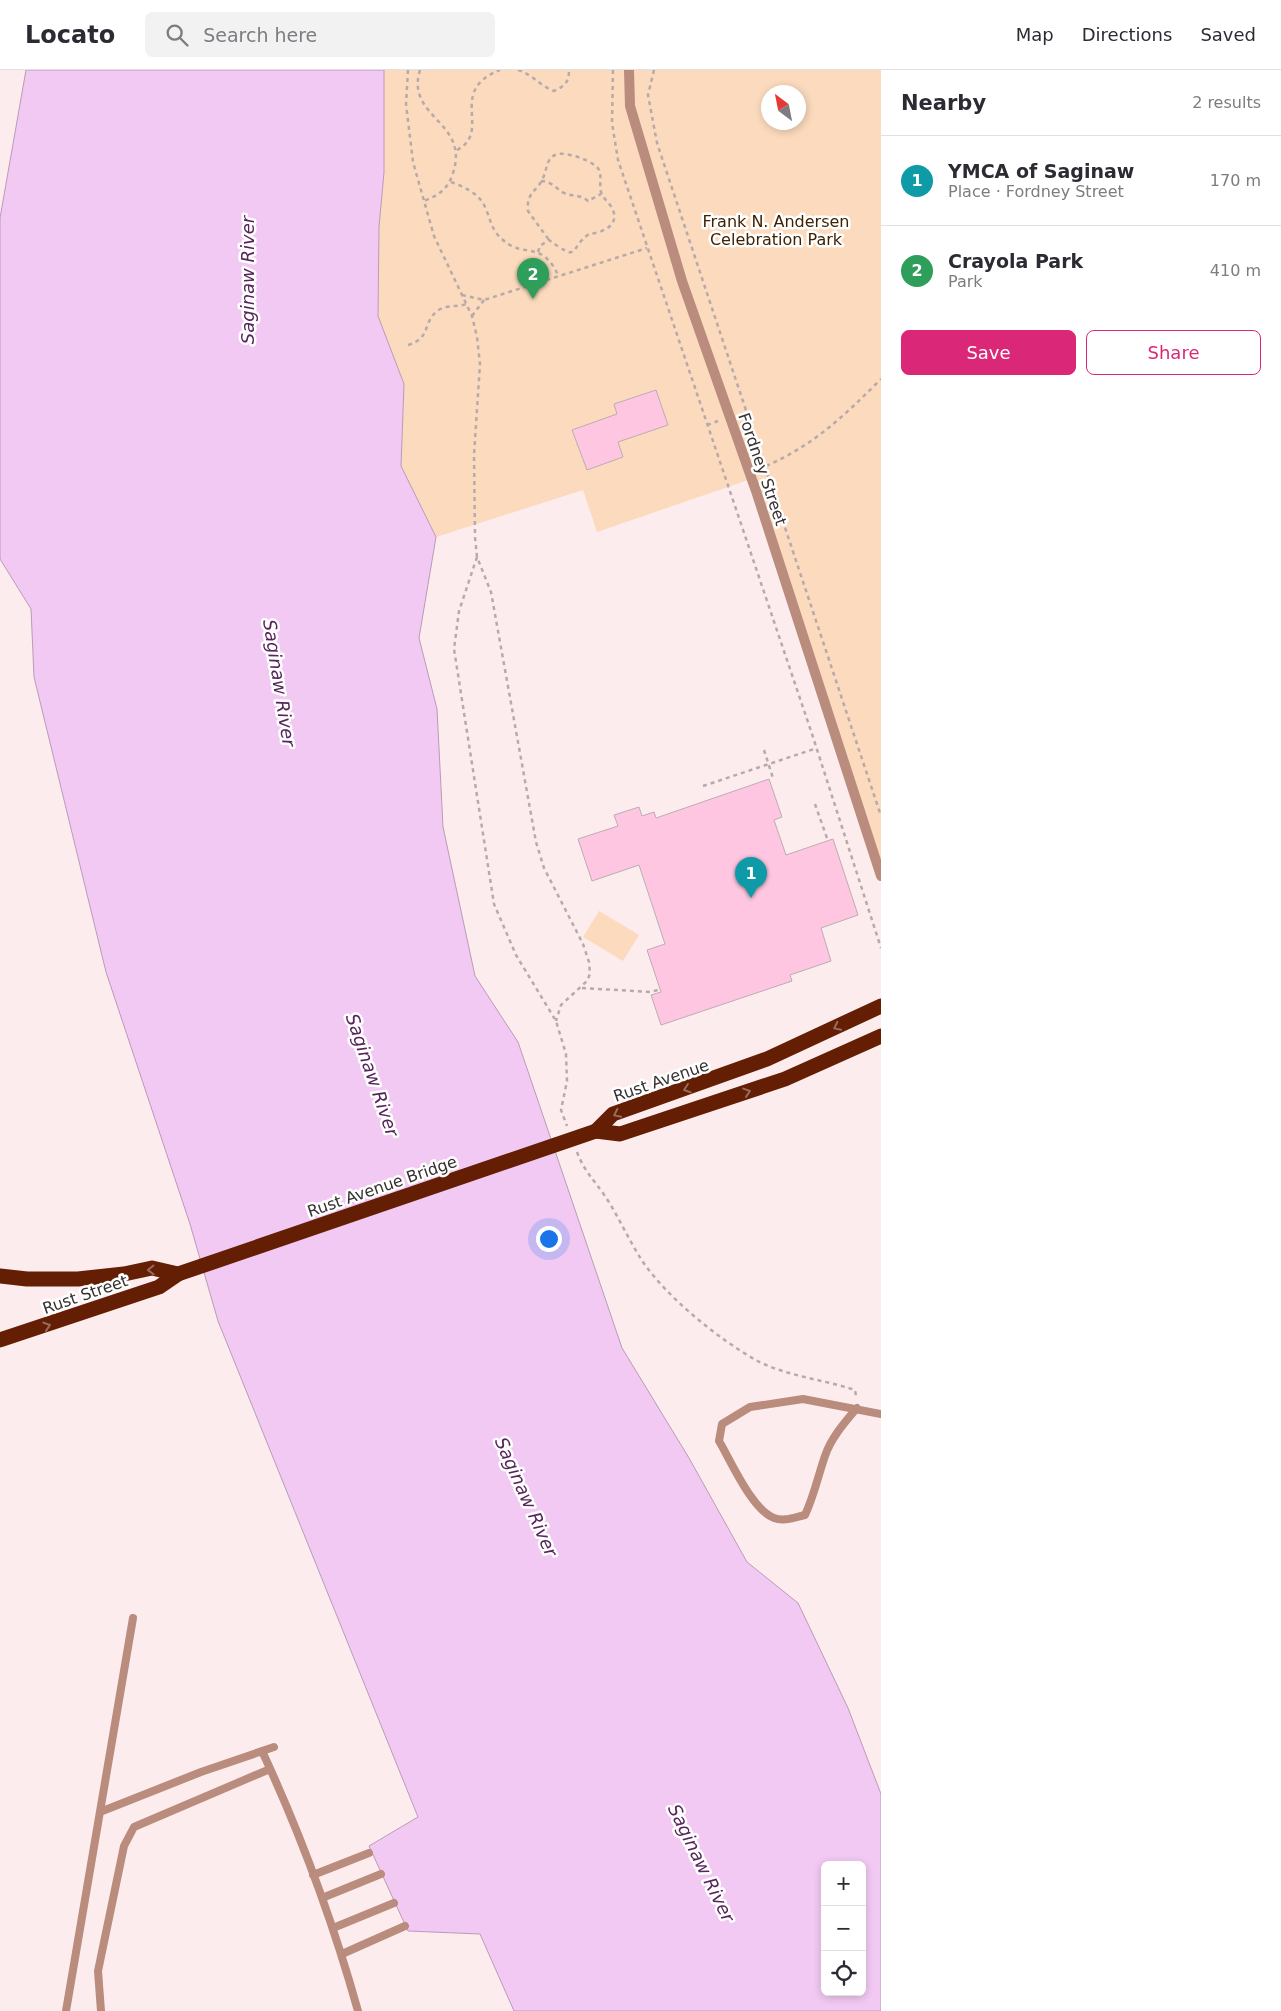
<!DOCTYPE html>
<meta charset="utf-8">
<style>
:root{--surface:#fff;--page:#f2f2f3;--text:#2b2b33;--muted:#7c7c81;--line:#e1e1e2;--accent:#db2777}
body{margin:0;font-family:"DejaVu Sans",sans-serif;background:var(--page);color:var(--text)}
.controls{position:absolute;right:15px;bottom:15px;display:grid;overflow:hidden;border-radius:8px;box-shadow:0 2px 8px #0003}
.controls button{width:45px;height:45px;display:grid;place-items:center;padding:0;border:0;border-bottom:1px solid var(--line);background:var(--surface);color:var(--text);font:25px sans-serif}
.compass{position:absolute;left:761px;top:15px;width:45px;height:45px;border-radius:50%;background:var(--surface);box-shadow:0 2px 8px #0003;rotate:328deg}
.you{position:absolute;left:548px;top:1168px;width:18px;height:18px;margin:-12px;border:4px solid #fff;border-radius:50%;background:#1a73e8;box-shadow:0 0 0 8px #1a73e833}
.badge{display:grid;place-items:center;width:32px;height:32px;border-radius:50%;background:var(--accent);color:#fff;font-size:16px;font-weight:700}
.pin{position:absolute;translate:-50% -41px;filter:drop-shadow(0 1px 2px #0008)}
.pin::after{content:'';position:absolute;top:26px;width:18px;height:15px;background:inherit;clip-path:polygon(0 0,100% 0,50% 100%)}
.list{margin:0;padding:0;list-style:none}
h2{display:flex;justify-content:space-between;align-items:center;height:65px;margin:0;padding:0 20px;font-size:21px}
h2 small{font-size:16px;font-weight:400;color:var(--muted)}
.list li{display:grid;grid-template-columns:32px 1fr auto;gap:15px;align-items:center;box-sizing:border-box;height:90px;padding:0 20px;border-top:1px solid var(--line)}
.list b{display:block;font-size:19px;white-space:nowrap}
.list p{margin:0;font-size:16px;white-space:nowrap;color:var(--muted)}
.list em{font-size:16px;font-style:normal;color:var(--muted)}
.actions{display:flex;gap:10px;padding:15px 20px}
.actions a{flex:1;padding:11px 0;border:1px solid var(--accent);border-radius:8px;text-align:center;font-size:18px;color:var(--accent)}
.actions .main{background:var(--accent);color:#fff}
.icon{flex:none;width:28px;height:28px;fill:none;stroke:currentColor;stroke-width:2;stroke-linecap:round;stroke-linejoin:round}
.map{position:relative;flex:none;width:881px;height:1941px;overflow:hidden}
header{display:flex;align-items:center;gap:30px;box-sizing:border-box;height:70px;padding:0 25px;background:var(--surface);border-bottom:1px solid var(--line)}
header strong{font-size:24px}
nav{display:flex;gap:28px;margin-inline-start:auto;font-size:18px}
.search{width:350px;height:45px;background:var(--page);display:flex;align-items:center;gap:12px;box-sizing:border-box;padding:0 18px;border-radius:8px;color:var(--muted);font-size:19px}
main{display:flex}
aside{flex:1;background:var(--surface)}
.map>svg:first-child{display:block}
.green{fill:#fbdabd;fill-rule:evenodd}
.water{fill:#f1c9f3;stroke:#b99bb8;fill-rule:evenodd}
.building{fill:#fec6e0;stroke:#bbadb3}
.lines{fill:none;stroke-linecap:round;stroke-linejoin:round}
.path{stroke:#b7aaaa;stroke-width:2.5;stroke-dasharray:4 4;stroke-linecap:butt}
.lane{stroke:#b98c7d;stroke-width:8}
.street{stroke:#b98c7d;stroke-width:10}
.highway{stroke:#631e04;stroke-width:15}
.highway-bridge{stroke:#631e04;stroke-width:15}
.oneway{stroke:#996c5c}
.labels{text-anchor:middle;stroke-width:5;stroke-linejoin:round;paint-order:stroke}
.park-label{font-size:16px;fill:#3f2203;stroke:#fefefe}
.street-label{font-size:16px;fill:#352f2f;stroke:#fefefe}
.water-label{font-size:18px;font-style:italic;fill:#552559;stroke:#fefefe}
</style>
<header>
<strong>Locato</strong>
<div class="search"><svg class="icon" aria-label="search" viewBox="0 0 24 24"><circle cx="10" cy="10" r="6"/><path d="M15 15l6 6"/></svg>Search here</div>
<nav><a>Map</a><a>Directions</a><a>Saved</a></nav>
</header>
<main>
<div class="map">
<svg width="881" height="1941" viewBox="0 0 881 1941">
<rect width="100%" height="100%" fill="#fdeced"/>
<path class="green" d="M384,0H881V806L751,409L597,462L583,420L436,467L401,396L404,314L378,246L379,157L384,102ZM768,22H798V52H768Z
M599,841L639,865L623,891L583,867Z"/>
<path class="water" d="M26,0H384V102L379,157L378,246L404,314L401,396L436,467L419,568L437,639L443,757L475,906L518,972L622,1278L689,1388L747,1492L798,1533L848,1638L881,1724V1941H514L480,1864L408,1861L369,1776L418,1747L218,1251L190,1154L106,902L34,607L31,539L0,489V148ZM825,1795H862V1922H825Z"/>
<path class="building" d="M656,320L668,355L618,372L623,387L587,400L572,360L617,344L614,334Z
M769,709L782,747L774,750L786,785L833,769L858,845L821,858L831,891L790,905L792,911L661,955L651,925L661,922L647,880L665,874L639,795L592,811L578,769L618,756L614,745L639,737L642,746L654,742L656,748Z"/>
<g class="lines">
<path class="path" d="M408,0L406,34L413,92L434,166L472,246L477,267L480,294L474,385L475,467L477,487L491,522L536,772L544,798L583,874L589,892L590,904L587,911L561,935L556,951
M420,0C405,48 470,51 453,103C448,119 439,125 424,131
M518,0C532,4 540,16 554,21C565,16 569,12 569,0
M613,0L612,53L618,90L812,664L881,878
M654,0L648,25L657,73L881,746
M457,80C493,61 446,21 500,0
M541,111C553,112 555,118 564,123C573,127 580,124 588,131L601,124
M451,112C464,117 479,123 485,137C491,150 491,160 503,170C524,189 542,169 559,207
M538,182L540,176L549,170C581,193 568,179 589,164C602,163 621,155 612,138C609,132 603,129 601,122C599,115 602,107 599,100C595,91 563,80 555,85C546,89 547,100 543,108C537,122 526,122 528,141L549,170
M462,225L484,230L647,178
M472,246L484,230
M408,275C431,268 422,255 436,242C443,235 457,237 467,234
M707,355L718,351
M766,396C814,375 844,346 881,309
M477,487L459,541L454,579L494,834L516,885L556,951L566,984L567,1011L561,1040L567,1056
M764,680L773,708
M703,716L817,678
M815,734L828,771
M582,918L651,922L661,919
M577,1082C584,1101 594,1110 605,1126C619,1147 629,1171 643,1192C668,1228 716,1267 754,1289C784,1306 822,1309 855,1320L856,1326"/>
<path class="lane" d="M857,1338C845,1352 831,1368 825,1386C818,1406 814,1426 805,1445C795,1447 784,1452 774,1448C752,1440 731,1391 719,1371L722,1354L750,1337L803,1329L881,1344
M262,1681C301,1765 333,1852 358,1941
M100,1742L201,1702L274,1677
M313,1805L369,1783
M322,1828L381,1804
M333,1858L394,1833
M342,1884L405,1856
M66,1941L133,1548
M101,1941L98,1901L124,1776L134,1757L270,1699"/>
<path class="street" d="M629,0L630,36L682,211L756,421L881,806"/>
<path class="highway" d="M596,1061L613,1044L767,989L881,936
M596,1061L620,1064L785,1009L881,966
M0,1206L27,1209H78L124,1204L152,1198L178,1204
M0,1270L159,1217L178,1204"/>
<path class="highway-bridge" d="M178,1204L596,1061"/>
</g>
<defs><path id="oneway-chevron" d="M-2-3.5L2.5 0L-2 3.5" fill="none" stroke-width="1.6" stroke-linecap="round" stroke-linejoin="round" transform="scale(1.25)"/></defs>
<g class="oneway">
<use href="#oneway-chevron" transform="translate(837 957) rotate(154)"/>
<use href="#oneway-chevron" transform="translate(687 1019) rotate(161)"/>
<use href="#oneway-chevron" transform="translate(747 1022) rotate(-18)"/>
<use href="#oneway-chevron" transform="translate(617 1044) rotate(154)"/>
<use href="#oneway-chevron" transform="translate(151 1200) rotate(179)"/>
<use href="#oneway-chevron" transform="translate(47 1256) rotate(-18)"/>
</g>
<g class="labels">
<g class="park-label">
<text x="776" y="157">Frank N. Andersen<tspan x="776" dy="18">Celebration Park</tspan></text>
</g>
<g class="street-label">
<text transform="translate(763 399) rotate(71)" y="6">Fordney Street</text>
<text transform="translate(661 1010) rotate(-19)" y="6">Rust Avenue</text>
<text transform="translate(382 1116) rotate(-19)" y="6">Rust Avenue Bridge</text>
<text transform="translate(85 1224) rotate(-19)" y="6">Rust Street</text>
</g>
<g class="water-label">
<text transform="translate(248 210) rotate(-90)" y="6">Saginaw River</text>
<text transform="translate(279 613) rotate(81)" y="6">Saginaw River</text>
<text transform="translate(372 1005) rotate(71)" y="6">Saginaw River</text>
<text transform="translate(526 1427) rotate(66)" y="6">Saginaw River</text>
<text transform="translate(701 1793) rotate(64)" y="6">Saginaw River</text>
</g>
</g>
</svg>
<div class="controls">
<button>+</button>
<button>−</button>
<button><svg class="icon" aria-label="locate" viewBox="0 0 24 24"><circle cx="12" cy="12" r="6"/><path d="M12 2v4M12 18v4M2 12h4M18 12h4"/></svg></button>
</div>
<svg class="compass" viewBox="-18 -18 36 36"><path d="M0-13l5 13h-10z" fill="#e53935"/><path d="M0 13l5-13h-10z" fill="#7c7c81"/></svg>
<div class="you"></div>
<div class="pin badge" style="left:751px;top:828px;background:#0f9aa8">1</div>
<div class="pin badge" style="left:533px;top:229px;background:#2e9e5b">2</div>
</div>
<aside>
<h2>Nearby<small>2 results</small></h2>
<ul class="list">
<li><span class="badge" style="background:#0f9aa8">1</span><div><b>YMCA of Saginaw</b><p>Place · Fordney Street</p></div><em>170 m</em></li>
<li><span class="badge" style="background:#2e9e5b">2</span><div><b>Crayola Park</b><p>Park</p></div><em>410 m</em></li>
</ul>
<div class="actions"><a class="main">Save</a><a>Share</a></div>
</aside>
</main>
